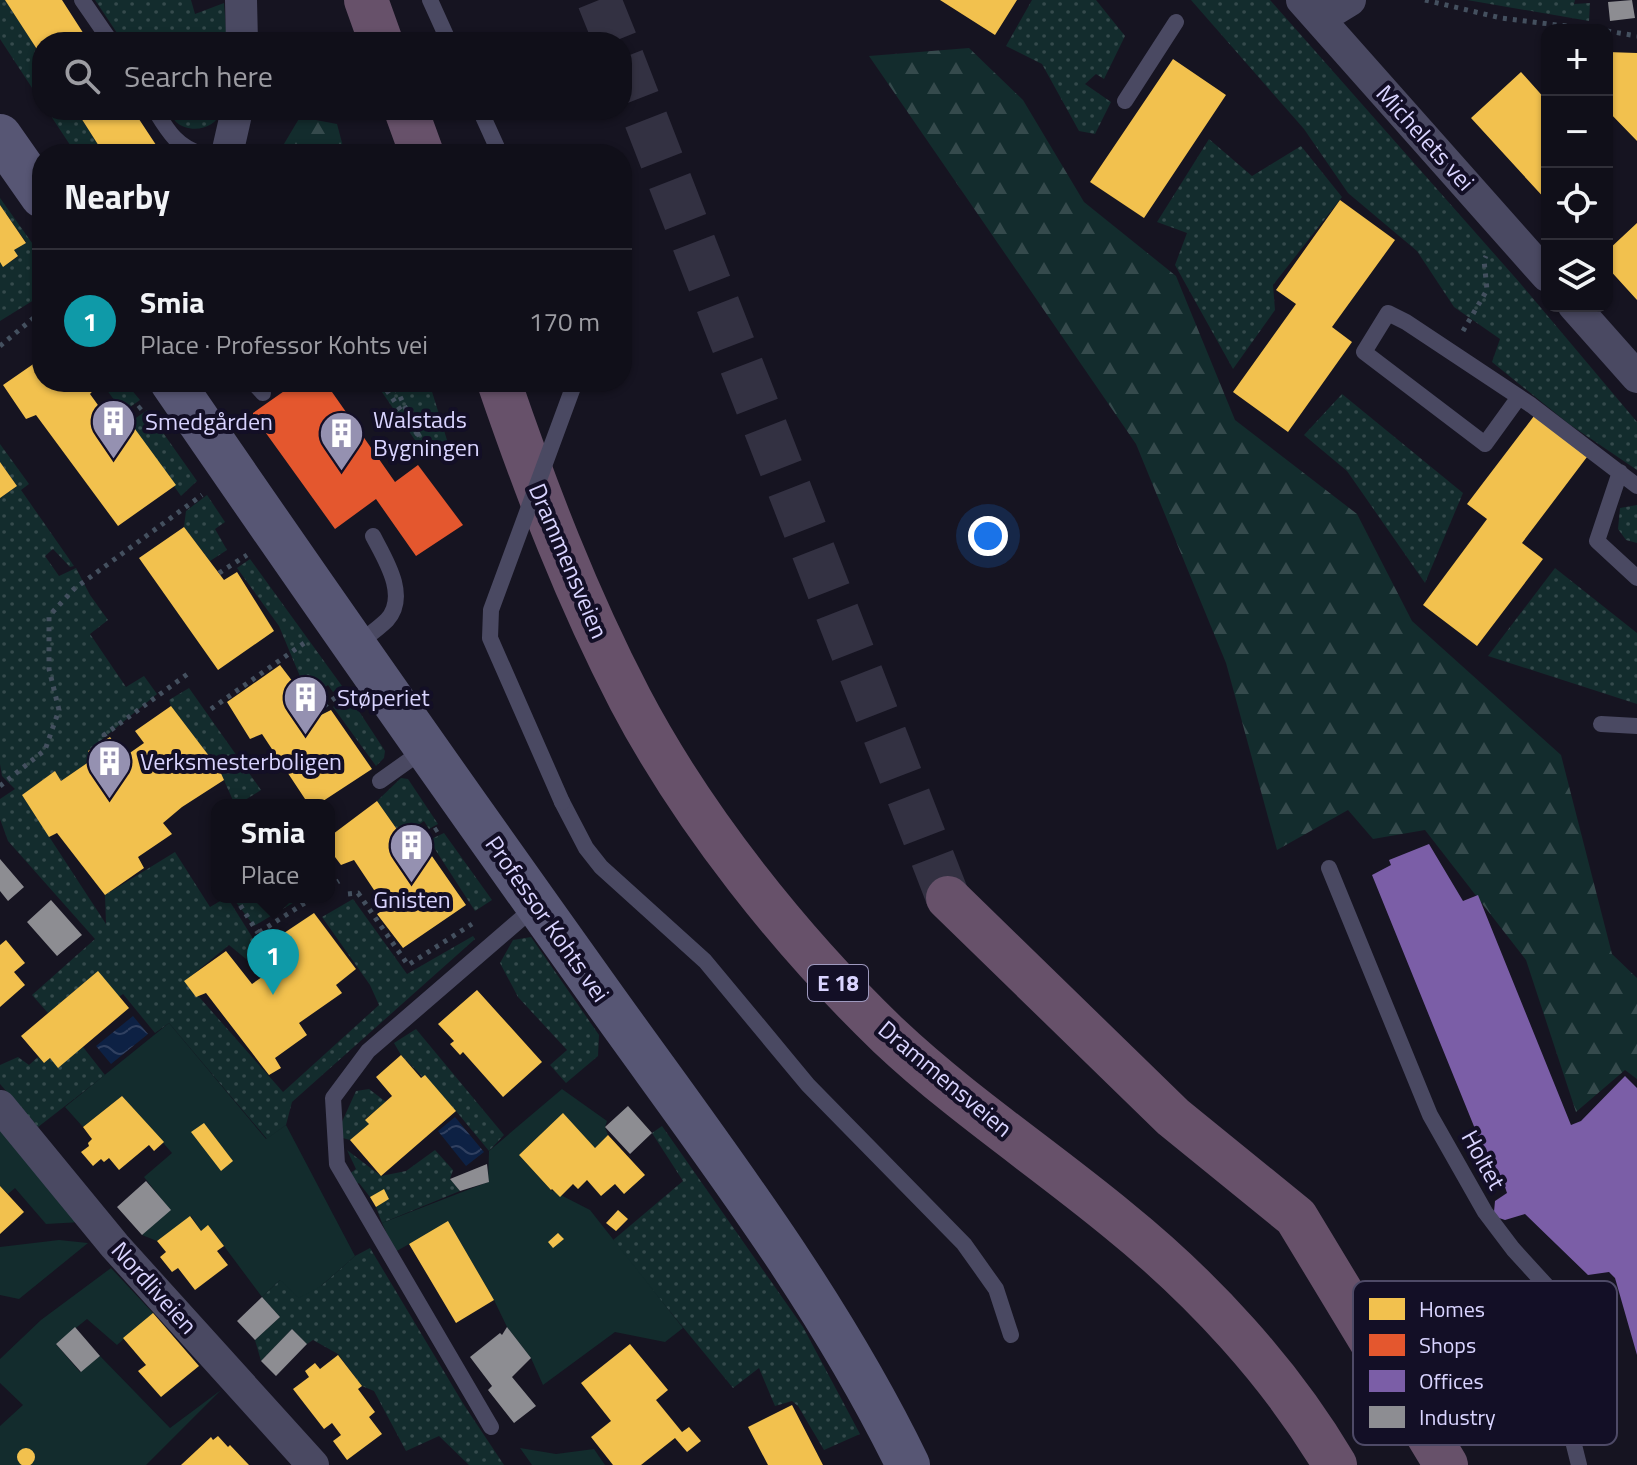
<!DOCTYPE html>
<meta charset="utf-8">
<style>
:root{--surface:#100f19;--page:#1e1d26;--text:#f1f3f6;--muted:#9c9ca2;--line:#302f38;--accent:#9591b1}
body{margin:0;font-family:"Titillium Web",sans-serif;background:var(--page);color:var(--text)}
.controls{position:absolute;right:24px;top:24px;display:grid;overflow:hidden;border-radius:16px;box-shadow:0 2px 6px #0004}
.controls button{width:72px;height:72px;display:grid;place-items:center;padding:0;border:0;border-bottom:2px solid var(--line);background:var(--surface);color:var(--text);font:40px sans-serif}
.you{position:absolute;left:988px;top:536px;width:28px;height:28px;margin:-20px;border:6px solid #fff;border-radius:50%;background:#1a73e8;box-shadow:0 0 0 12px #1a73e833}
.badge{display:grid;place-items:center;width:52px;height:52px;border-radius:50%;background:var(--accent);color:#fff;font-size:26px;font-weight:700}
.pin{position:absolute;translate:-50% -66px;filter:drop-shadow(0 2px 4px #0008)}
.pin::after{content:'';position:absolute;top:42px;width:28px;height:24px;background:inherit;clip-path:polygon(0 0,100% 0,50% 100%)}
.popup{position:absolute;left:211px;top:799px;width:124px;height:104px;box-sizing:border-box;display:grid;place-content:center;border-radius:16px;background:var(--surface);filter:drop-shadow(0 2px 6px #0005);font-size:26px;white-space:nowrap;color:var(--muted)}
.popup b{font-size:30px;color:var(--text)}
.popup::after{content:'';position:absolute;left:50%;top:100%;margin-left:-16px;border:16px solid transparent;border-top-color:var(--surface)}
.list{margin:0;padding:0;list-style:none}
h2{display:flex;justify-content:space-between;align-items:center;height:104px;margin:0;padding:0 32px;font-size:34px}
h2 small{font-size:26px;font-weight:400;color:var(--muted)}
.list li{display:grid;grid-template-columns:52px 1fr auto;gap:24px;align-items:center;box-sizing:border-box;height:144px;padding:0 32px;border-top:2px solid var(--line)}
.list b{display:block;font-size:30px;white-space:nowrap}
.list p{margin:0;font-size:26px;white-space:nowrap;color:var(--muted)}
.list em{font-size:26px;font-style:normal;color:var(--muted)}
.icon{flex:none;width:44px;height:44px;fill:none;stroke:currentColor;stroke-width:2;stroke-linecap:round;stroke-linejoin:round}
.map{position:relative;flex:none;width:1637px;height:1465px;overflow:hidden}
.search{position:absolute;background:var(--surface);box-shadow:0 2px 6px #0004;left:32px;top:32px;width:600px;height:88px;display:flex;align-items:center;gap:20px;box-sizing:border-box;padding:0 28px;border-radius:32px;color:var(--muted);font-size:30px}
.panel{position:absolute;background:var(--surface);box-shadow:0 2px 6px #0004;left:32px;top:144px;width:600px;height:248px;border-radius:32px}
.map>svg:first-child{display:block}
.grass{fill:url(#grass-dots)}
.forest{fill:url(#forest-firs)}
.garden{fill:#132c2d}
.water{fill:url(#water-waves)}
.homes{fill:#f2c14e}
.shops{fill:#e4572e}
.offices{fill:#7b5ea7}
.industry{fill:#8d8d92}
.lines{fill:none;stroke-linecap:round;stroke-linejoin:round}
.highway-tunnel{stroke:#333142;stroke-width:44;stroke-dasharray:44 22;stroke-linecap:butt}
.path{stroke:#44505f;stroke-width:5;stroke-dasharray:4 6;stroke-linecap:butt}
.lane{stroke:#4a4962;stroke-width:16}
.street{stroke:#4a4962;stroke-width:32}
.secondary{stroke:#575674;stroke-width:44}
.highway{stroke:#67516a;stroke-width:44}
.lane-bridge{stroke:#4a4962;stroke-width:16}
.labels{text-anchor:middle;stroke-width:8;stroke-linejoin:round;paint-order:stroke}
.shield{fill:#130f26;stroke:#9e99be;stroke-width:2}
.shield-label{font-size:22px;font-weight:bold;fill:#d9d4ff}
.street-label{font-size:24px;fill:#d9d4ff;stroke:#130f26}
.poi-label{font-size:24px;fill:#d9d4ff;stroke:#130f26;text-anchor:start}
.key{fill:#130f26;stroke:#4e4a67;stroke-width:2}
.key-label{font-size:22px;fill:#d9d4ff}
</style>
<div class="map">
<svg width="1637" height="1465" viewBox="0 0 1637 1465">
<defs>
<pattern id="grass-dots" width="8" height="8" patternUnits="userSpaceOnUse" patternTransform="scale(2)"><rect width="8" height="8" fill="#132c2d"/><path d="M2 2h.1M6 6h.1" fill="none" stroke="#354a4c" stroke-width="1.8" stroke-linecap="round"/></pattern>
<pattern id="forest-firs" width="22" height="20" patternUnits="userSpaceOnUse" patternTransform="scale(2)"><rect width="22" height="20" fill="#132c2d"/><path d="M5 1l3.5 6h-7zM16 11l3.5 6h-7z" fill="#354a4c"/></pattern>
<pattern id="water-waves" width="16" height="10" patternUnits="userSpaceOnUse" patternTransform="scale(2)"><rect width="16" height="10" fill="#0d2144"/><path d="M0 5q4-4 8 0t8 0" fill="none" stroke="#304060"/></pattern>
</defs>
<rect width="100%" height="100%" fill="#161421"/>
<path class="grass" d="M0,0H5L42,57V103L0,39Z
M95,0H191L195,14L224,3L227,42H123Z
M1032,0H1096L1125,36L1104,79L1096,74L1085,84L1111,102L1095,134L1079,131L1042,64L1006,46Z
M1191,0H1270L1520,283L1637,422V470L1569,424L1492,362L1500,339L1454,307L1417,251L1348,193L1304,129Z
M1467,0H1575L1574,4L1590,3L1589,21Z
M47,110H76L104,154H76Z
M168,110H221C217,130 189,134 176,122C173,119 171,114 168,110Z
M1209,139L1252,176L1301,146L1342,197L1273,285L1275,310L1233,369L1175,265L1187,233L1157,222Z
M0,198L42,257V295L0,321V262L4,266L18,257L14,250L26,242L0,205Z
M101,382H125L140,400L123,412Z
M375,382H429L451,453L428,459Z
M1342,394L1463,493L1425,583L1347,471L1304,435Z
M147,410L197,481L181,496L129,423Z
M0,444L29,484L21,490L74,566L70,567L53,549L45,556L59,576L76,568L90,595L108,620L90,634L126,687L144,676L157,694L88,751L93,759L61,781L55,771L22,795L106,924L105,895L175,852L210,907L227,897L259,948L246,959L229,945L185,981L283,1092L379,1005L370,985L322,917L353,899L407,974L473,936L475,939L292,1102L286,1125L267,1139L169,1023L155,1033L123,994L119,997L97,972L48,1013L32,995L95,939L8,841L0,819V799L15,789L2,776L0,764V498L17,486L0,462Z
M207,495L225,522L215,529L227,550L210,561L184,527L186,511Z
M1637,505V543L1626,540L1618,529L1620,508Z
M250,559L342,686L333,692L328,685L309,698L279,626L237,568Z
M1555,568L1637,633V704L1488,656Z
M189,688L261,790L245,800L248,805H235L219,769L171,706L169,700Z
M349,696L385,751L384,758L376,766L333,707Z
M401,778L408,779L438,824L429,829L424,821L402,836L377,801Z
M444,833L492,900L475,911L429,840Z
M232,897H303L254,926Z
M531,937L599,1035L598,1056L566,1083L550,1065L567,1050L518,997L500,963L513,940Z
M416,1029L504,1135L489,1151L456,1111L401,1055L394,1043Z
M83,1047L105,1075L38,1127L0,1084V1065L18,1057L29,1065L38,1057L44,1063L50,1058L58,1067Z
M369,1089L386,1102L365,1119L369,1124L350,1140L339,1137L341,1124L356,1091Z
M662,1126L803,1327L860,1434L824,1450L798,1406L792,1401L775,1406L759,1368L733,1388L612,1241L683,1181L652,1133Z
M347,1150L381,1176L406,1171L435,1150L453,1170L450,1179L460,1191L382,1223L376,1207L389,1198L384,1190L370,1197L359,1183L354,1185L349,1174L356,1169Z
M370,1248L464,1405L504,1465H469L439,1436L406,1451L374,1391L362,1386L338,1354L313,1340L307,1344L292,1329L261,1361L255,1340L280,1317L262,1297L280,1280L321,1286L355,1256Z"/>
<path class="forest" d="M969,48L1023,100L1084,202L1176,276L1235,420L1357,514L1412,621L1561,755L1612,954L1637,978V1079L1625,1070L1576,1112L1526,960L1425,830L1373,839L1348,810L1277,850L1226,663L1136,444L869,56Z
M300,117L337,124L345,154H278Z"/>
<path class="garden" d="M169,1023L266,1139L286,1125L355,1256L321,1286L299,1298L280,1280L262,1297L209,1226L201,1231L191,1216L157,1241L142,1235L170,1210L144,1177L172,1153L122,1096L83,1127L65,1107Z
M562,1089L607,1121L605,1127L608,1135L595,1148L563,1114L519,1155L551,1190L590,1210L683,1328L665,1342L615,1332L543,1385L531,1358L507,1327L494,1300L448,1222L395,1252L382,1223L488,1182L489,1151Z
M0,1127L82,1222L46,1224L15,1188L8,1194L0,1186Z
M59,1240L88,1243L19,1299L0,1295V1247Z
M111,1268L153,1313L117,1345L87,1319L56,1344L80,1372L100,1356L170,1428L221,1390L146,1465H0V1426L23,1405L0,1383V1359L41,1320Z
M520,1448L556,1454L594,1449L605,1465H532Z"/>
<path class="water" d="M133,1016L148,1034L111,1064L96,1046Z
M455,1117L484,1152L466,1166L438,1131Z"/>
<path class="homes" d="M5,0H62L89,42H42V57Z
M940,0H1017L995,35Z
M1607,52L1637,53V141L1607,110Z
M1173,59L1226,95L1144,218L1090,182Z
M1521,72L1547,101V201L1471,118Z
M76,110H133L162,154H104Z
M1340,200L1395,240L1332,327L1352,342L1288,432L1233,392L1296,304L1276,290Z
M0,205L26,243L14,250L18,256L3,267L0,262Z
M1637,223V300L1607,267V251Z
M42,358V382H101L90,394L121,437L135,429L176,485L118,526L36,415L26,419L3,385Z
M1534,416L1587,457L1522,543L1543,559L1477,646L1423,605L1487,519L1467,504Z
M0,462L17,486L0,498Z
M184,527L224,580L237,572L274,631L218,670L139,558Z
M280,665L319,716L331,710L372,769L317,805H309L262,734L250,739L227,702Z
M171,706L219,769L224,780L182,807L163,823L172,834L138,857L144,868L105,895L57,833L49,837L22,795L55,771L61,781L93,759L88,751L110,737L124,757L144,743L135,731Z
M377,801L415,855L427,849L466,905L403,948L377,914L386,908L354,860L341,865L329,849V837Z
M314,913L356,969L336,985L342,993L299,1023L307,1035L275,1058L281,1068L269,1075L206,993L196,997L184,981L226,951L252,984L295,954L281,935Z
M6,940L25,963L14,972L25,985L0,1007V945Z
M98,971L129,1008L58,1068L50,1058L44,1063L21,1036Z
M477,990L542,1062L503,1097L463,1052L460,1055L450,1044L454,1041L438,1024Z
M401,1055L421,1078L425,1075L456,1111L381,1176L350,1140L369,1124L365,1120L392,1096L376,1077Z
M122,1096L164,1142L154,1151L149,1145L119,1170L109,1158L104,1162L101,1159L93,1166L81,1152L89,1146L88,1143L92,1139L83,1127Z
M563,1113L595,1148L608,1135L645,1175L624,1194L615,1184L601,1196L587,1180L578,1189L573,1184L560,1197L552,1189L551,1190L519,1155Z
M204,1123L233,1161L221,1171L191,1132Z
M0,1186L24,1212L0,1234Z
M384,1189L389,1199L376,1207L370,1197Z
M618,1210L628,1219L616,1231L606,1223Z
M190,1216L201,1231L208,1225L224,1246L217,1251L228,1265L195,1290L178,1268L172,1272L160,1257L166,1252L157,1241Z
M448,1221L494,1300L456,1323L409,1244Z
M558,1233L564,1239L553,1248L548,1242Z
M153,1313L199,1366L161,1397L138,1371L146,1365L123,1338Z
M630,1344L668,1390L656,1400L682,1432L689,1427L701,1441L687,1452L675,1438L641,1465H613L591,1437L611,1421L581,1383Z
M338,1355L362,1386L358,1389L375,1412L369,1417L382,1434L347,1460L333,1441L341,1435L332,1423L324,1429L293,1389L309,1377L305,1371L315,1363L320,1369Z
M792,1405L823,1465H768L748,1427Z
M218,1436L228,1447L230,1445L249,1465H181L211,1437L213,1440Z
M17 1457a9 9 0 1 1 18 0a9 9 0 1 1-18 0Z"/>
<path class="shops" d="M297,382H325L395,482L418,465L463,525L416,556L376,499L335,529L253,415V413Z"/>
<path class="offices" d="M1429,844L1463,901L1478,895L1571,1125L1581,1121L1625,1076L1637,1088V1355L1615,1278L1609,1272L1588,1275L1525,1214L1505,1220L1499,1218L1494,1212L1495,1201L1507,1193L1503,1181L1497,1183L1372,875L1391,865L1389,860Z"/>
<path class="industry" d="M1632,0L1635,18L1610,21L1608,2Z
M0,859L24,887L8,901L0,891Z
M51,900L82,935L57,956L27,922Z
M628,1106L652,1133L630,1154L605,1127Z
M487,1164L489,1182L460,1191L450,1179Z
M146,1181L171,1210L142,1235L117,1207Z
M262,1297L280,1317L255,1340L237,1321Z
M75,1327L100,1356L81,1372L56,1344Z
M507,1327L531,1358L512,1377L536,1406L514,1423L488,1390L492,1386L470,1357L500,1333L502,1335Z
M292,1329L307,1344L276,1376L261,1361Z"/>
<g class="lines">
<path class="highway-tunnel" d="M599,0L616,42
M622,58L948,898"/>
<path class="path" d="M1425,0L1501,18L1598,30
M1607,31L1637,36
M1463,331L1487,290L1484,260L1486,256
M0,346L42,311
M381,382L420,438L393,382
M115,428L143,405
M219,573L247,555
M211,709L307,641
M316,712L343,692
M113,765L104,735L189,673
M0,786L45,750L59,710L49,669V616L74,589L202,495
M409,847L439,828
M329,887L339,881
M348,894L358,893L408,965L472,924
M235,897L258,933
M278,966L258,933L314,897"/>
<path class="lane" d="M82,0L111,42
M430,0L449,42
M1125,101L1176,22
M155,110C168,131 176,146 201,154
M480,110L500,154
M253,382L263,393
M1519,397L1485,444L1364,352L1388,313L1406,322L1531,405L1637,486
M1620,472L1597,541L1637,578
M356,645C366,637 378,629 387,620C409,596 385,559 373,536
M1601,724L1637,726
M380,781L425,749
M562,802L586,848L601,867L705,961L808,1085L964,1244L996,1289L1011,1335
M1329,868L1430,1115L1485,1212L1513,1249L1554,1294L1567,1325L1566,1343L1559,1368L1560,1389L1579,1465
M491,1427L337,1164L333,1098L368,1051L536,906"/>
<path class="street" d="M241,0L242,42
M1302,0L1547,276
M1319,19L1350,0
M227,154L237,110
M1574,306L1637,377
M0,1106L115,1246L313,1465"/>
<path class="secondary" d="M0,136L42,196
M172,382C311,585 452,786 595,986C706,1142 824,1292 908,1465"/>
<path class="highway" d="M366,0L381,42
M406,110L422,154
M499,382C536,490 577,597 630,699C693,819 791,942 889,1036C960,1103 1043,1158 1118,1220C1202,1288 1280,1372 1335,1465
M948,898L1173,1117L1296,1217L1446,1465"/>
<path class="lane-bridge" d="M562,802L490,638L491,610L575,382"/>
</g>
<defs>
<symbol id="building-pin" viewBox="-11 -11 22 30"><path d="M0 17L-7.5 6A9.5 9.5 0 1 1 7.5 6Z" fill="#9591b1" stroke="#130f26"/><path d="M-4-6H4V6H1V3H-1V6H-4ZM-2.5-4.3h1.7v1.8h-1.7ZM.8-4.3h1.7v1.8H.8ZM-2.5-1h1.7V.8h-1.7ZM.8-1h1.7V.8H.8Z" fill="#fff"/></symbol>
</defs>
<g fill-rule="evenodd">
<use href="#building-pin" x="88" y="396" width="51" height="69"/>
<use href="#building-pin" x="316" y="408" width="51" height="69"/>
<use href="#building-pin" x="280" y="672" width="51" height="69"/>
<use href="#building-pin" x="84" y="736" width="51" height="69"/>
<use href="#building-pin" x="386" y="820" width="51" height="69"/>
</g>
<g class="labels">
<rect class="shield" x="808" y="965" width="60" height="36" rx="6"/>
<g class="shield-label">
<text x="838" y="991">E 18</text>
</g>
<g class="street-label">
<text transform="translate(1425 138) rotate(48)" y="8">Michelets vei</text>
<text transform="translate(568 561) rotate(67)" y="8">Drammensveien</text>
<text transform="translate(547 919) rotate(55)" y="8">Professor Kohts vei</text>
<text transform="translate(945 1079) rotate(40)" y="8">Drammensveien</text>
<text transform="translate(1483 1160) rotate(61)" y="8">Holtet</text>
<text transform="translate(154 1288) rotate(48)" y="8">Nordliveien</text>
</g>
<g class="poi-label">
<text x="373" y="428">Walstads<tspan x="373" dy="28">Bygningen</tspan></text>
<text x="145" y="430">Smedgården</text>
<text x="337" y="706">Støperiet</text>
<text x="140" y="770">Verksmesterboligen</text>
<text x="412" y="908" text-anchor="middle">Gnisten</text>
</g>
</g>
<rect x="1353" y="1281" width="264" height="164" rx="12" class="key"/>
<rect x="1369" y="1298" width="36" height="22" fill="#f2c14e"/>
<rect x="1369" y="1334" width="36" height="22" fill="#e4572e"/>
<rect x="1369" y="1370" width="36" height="22" fill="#7b5ea7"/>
<rect x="1369" y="1406" width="36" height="22" fill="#8d8d92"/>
<g class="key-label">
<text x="1419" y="1317">Homes</text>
<text x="1419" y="1353">Shops</text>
<text x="1419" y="1389">Offices</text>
<text x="1419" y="1425">Industry</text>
</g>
</svg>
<div class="controls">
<button>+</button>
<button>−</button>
<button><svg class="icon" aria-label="locate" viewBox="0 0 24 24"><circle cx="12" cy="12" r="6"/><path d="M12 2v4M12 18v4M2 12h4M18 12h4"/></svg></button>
<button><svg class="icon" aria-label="layers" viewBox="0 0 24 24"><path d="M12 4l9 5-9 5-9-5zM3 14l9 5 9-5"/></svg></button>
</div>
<div class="you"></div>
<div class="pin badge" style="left:273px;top:995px;background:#0f9aa8">1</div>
<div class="popup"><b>Smia</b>Place</div>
<div class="search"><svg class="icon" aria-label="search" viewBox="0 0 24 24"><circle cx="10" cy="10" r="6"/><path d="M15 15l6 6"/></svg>Search here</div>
<section class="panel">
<h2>Nearby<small></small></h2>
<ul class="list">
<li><span class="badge" style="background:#0f9aa8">1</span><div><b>Smia</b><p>Place · Professor Kohts vei</p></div><em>170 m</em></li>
</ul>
</section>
</div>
